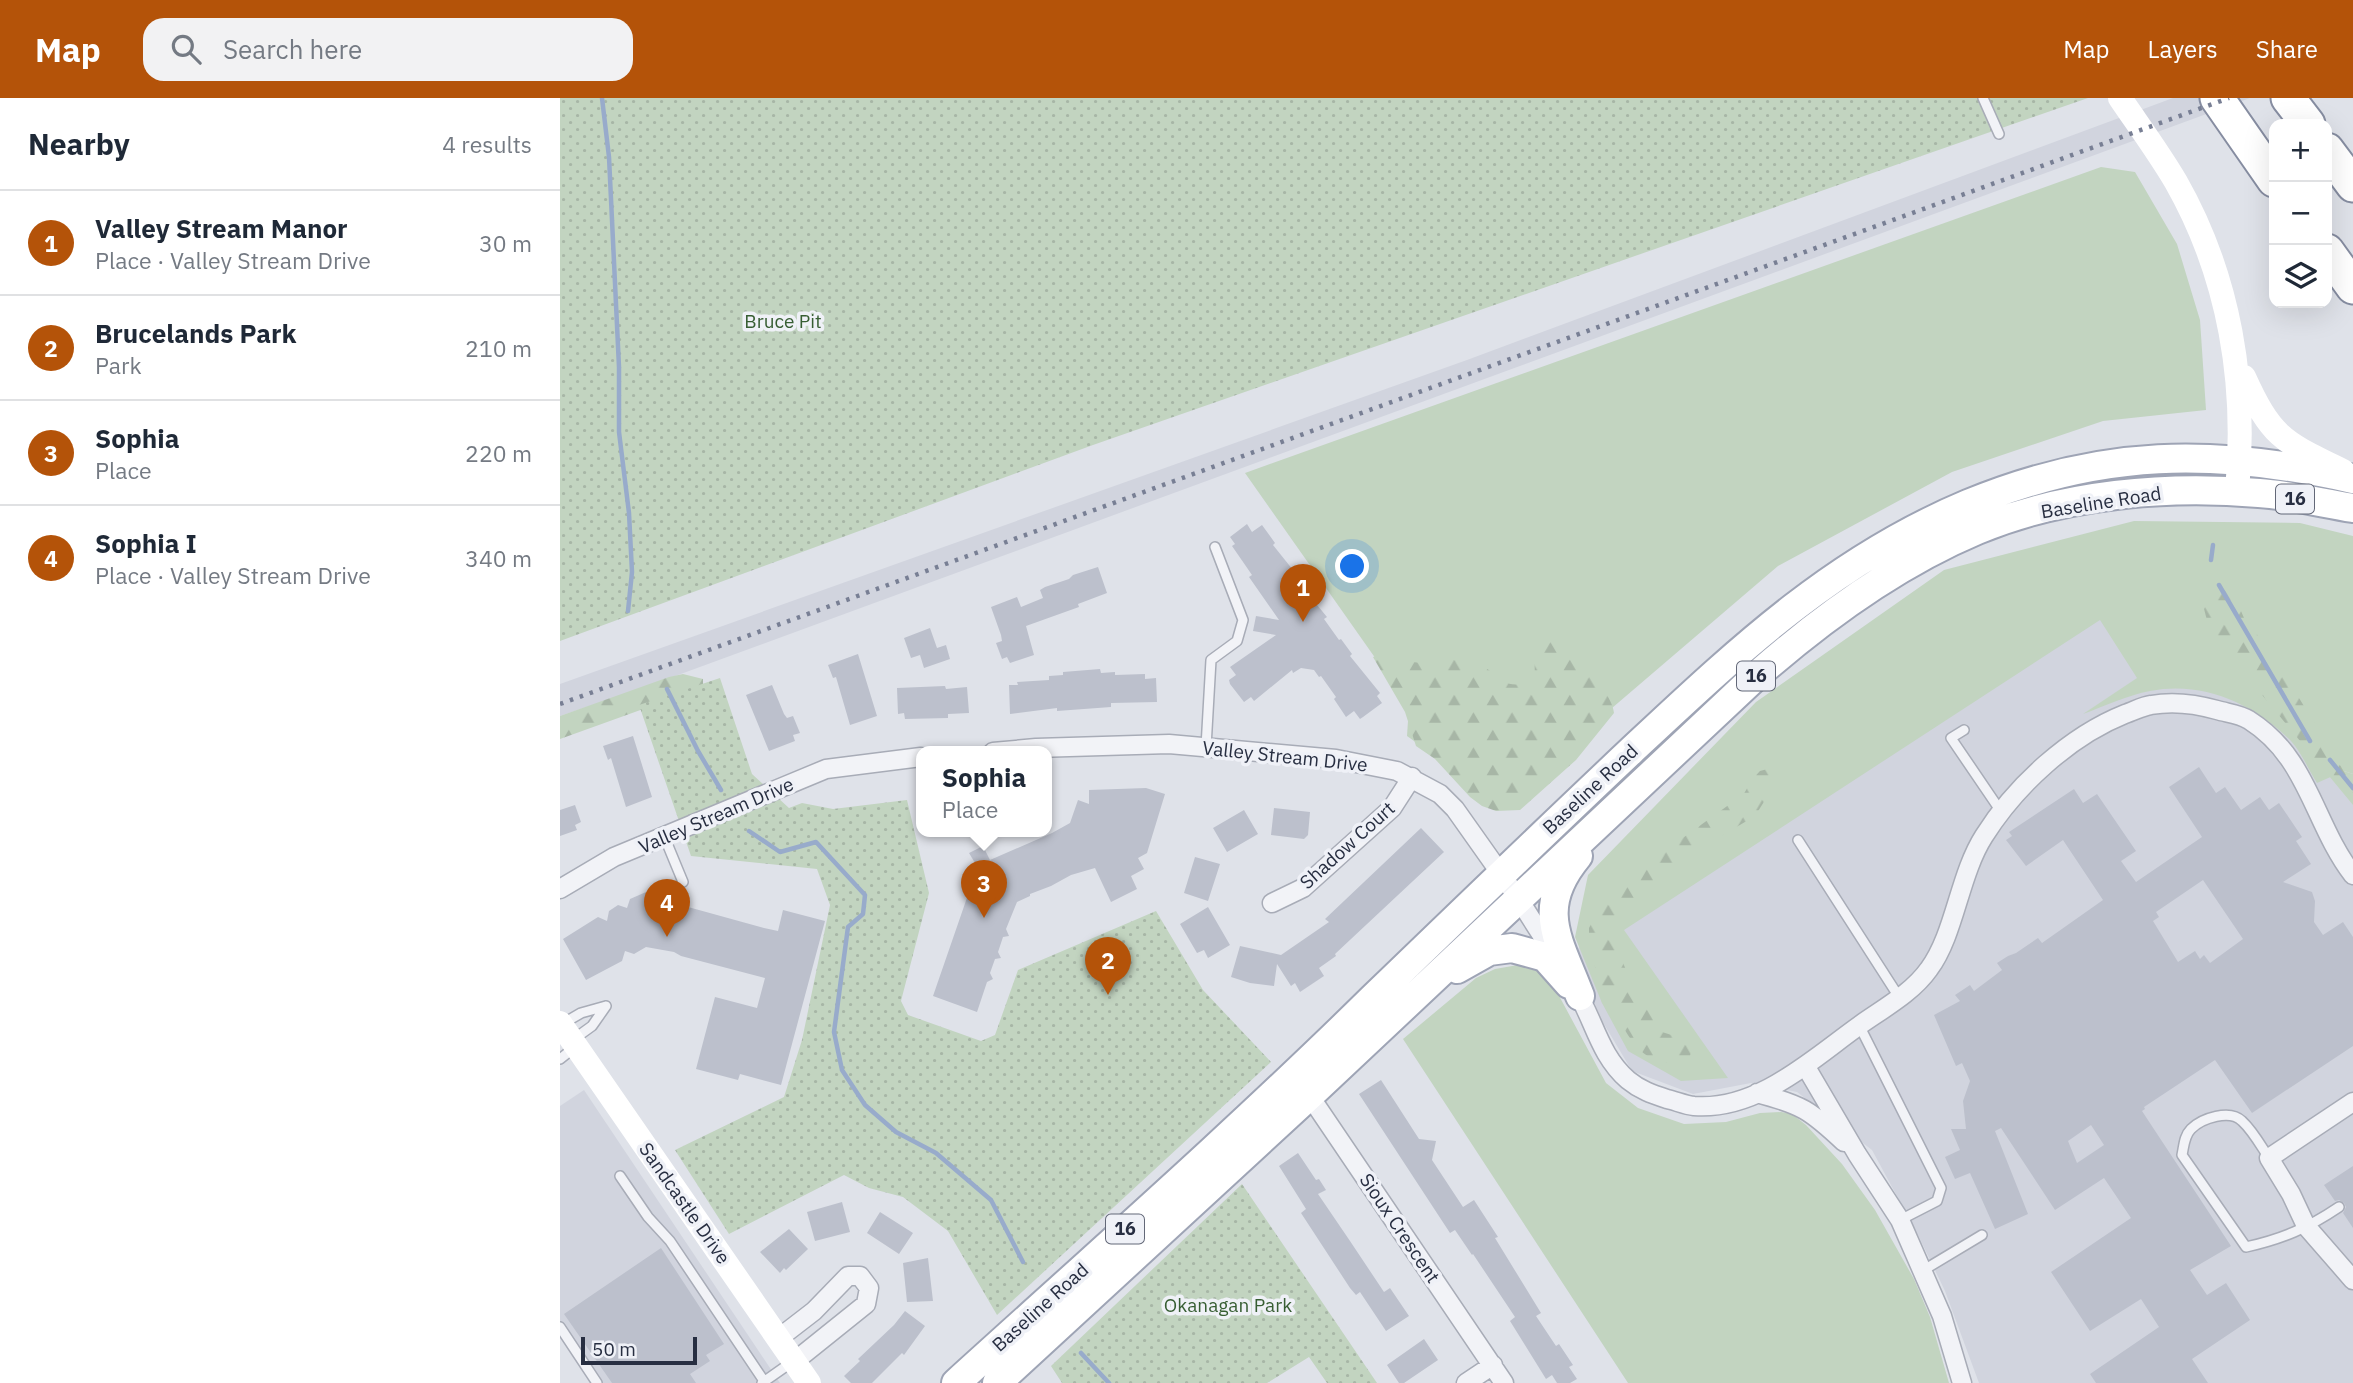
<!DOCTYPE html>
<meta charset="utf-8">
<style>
:root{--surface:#fff;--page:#f2f2f3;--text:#1f2937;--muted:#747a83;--line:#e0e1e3;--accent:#b45309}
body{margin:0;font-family:"IBM Plex Sans",sans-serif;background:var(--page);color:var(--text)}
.controls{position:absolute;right:21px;top:21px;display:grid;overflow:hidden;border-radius:14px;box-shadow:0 7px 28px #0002}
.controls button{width:63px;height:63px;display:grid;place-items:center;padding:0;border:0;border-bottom:2px solid var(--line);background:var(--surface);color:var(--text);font:35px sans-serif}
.scale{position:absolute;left:21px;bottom:18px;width:116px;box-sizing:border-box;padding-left:7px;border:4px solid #272e41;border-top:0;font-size:19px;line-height:24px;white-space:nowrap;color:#272e41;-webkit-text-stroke:5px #eff1f7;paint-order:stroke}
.you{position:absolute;left:793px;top:469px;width:24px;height:24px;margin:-18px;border:5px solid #fff;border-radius:50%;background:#1a73e8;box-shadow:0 0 0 10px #1a73e833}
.badge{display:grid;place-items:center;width:46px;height:46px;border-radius:50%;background:var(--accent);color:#fff;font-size:23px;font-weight:700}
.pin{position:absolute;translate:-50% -58px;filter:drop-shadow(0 2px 4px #0008)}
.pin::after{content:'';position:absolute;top:37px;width:24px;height:21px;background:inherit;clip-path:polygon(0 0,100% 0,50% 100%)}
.popup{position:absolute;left:356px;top:648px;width:136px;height:91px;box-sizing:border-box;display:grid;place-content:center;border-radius:14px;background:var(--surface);filter:drop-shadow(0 2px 5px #0005);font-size:23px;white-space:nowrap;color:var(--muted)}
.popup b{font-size:26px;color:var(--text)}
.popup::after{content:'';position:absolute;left:50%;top:100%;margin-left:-14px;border:14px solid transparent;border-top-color:var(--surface)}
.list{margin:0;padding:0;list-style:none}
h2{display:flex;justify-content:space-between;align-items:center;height:91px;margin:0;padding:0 28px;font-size:30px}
h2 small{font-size:23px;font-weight:400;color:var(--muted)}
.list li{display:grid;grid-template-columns:46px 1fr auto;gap:21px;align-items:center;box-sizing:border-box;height:105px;padding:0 28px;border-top:2px solid var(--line)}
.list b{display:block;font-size:26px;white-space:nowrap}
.list p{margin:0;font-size:23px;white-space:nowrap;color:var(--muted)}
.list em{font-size:23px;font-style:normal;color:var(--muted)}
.icon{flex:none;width:38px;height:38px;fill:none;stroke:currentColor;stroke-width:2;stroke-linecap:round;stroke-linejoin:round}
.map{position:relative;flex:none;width:1793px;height:1285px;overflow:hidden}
header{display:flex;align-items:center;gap:42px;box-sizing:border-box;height:98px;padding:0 35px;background:var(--accent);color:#fff}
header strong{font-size:33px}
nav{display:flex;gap:38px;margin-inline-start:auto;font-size:24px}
.search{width:490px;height:63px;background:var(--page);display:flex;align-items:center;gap:18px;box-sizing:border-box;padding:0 24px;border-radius:21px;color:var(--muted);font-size:26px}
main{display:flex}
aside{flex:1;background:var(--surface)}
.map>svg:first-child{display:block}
.built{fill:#d1d4de}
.green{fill:#c2d4c0}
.forest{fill:url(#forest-firs)}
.park{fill:url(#park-dots)}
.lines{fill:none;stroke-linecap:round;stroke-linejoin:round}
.stream{stroke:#98abcb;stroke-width:4.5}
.building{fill:#bcc0cc;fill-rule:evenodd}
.lane-casing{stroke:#a8acb7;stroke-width:12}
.street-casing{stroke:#a8acb7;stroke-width:21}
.primary-casing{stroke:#9ea4b5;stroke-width:32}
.highway-casing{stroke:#868da1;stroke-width:37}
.lane{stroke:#f2f3f7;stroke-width:9}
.street{stroke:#f2f3f7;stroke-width:18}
.secondary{stroke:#fff;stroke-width:24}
.primary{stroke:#fff;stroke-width:28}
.highway{stroke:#fff;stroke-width:33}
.rail{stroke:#787f94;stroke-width:4.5;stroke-dasharray:3.5 7;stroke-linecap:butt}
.labels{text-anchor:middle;stroke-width:7;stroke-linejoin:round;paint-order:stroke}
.shield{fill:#eff1f7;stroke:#636878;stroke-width:2}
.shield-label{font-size:18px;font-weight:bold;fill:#272e41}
.park-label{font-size:19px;fill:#375e33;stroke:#eff1f7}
.street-label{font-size:19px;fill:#272e41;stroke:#eff1f7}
</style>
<header>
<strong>Map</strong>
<div class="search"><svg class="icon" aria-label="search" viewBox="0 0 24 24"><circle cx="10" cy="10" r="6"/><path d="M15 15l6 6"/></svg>Search here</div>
<nav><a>Map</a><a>Layers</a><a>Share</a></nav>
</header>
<main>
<aside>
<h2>Nearby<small>4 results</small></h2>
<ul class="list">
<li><span class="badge">1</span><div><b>Valley Stream Manor</b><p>Place · Valley Stream Drive</p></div><em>30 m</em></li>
<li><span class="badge">2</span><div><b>Brucelands Park</b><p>Park</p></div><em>210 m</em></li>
<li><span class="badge">3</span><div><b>Sophia</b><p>Place</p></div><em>220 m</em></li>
<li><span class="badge">4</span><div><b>Sophia I</b><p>Place · Valley Stream Drive</p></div><em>340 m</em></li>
</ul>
</aside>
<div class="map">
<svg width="1793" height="1285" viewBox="0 0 1793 1285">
<defs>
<pattern id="forest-firs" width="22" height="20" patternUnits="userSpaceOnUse" patternTransform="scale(1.75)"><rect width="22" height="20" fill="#c2d4c0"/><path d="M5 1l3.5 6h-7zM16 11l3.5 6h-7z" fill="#a7b6a6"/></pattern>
<pattern id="park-dots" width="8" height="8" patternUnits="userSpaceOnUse" patternTransform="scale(1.75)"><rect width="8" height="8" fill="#c2d4c0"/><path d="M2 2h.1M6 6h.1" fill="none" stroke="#a7b6a6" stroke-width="1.8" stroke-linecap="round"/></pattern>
</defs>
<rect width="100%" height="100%" fill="#dfe2e9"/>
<path class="built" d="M1613,0H1690L88,588L0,618V586L907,262Z
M1530,492L1660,568L1793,693V1285H1419L1385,1193L1358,1137L1312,1052L1237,994L1191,985L1133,996L1072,973L1041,921L1015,856L1040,813Z
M24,992L220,1285H40L0,1225V1008Z"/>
<path class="green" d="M1541,69L1575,74L1617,146L1640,222L1646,312L1543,323L1392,374L1218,468L941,705L847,638L849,608L685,375Z
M1574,423L1740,425L1793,438V676L1784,673L1757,685C1748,671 1740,651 1728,640C1690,604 1642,583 1590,593C1568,597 1545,608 1523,616L1577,580L1540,522L1064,832L1168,980L1121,983L1068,953L1042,905L1015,839L1028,777L1196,604L1384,472Z
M958,867L980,874L997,894L1046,985L1078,1010L1124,1026L1166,1024L1200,1015L1221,1014L1232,1016L1246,1027L1282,1066L1315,1112L1354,1181L1370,1219L1389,1285H1068L843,941L916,880L935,871Z"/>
<path class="forest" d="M1664,491L1678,506L1684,520L1735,585L1739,600L1784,673L1793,676V707L1650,534L1642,503L1647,494Z
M987,542C996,545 1005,549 1012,555C1025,568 1053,598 1054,615L1016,662L960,712L936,713L922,708L910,699L875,661L856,648L845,614L813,559L826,554C854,571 875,564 906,560L909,566C941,567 936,598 975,582L974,544Z
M123,576L143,581V593L86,610L0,641V618L109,579Z
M1215,669L1219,673V680L1195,718L1158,740L1131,765L1096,779L1086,798L1061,819L1053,831L1055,845L1068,877L1085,903L1098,929L1102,934L1121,940L1132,952L1127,966C1090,965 1079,958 1061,925C1055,914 1053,911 1042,905L1029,838V830L1044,801L1063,791L1113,747L1170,706L1182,699L1193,680L1200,673Z"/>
<path class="park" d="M0,0H1528L533,347L0,543Z
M160,580L192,676L229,710L242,705L273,711L347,702L369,795L341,903L348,917L421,943L435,937L458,872L596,813L643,892L711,964L437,1217L388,1133L343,1099L309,1090L284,1077L169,1136L115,1052L224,999L242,942L270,807L257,771L131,758L79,607Z
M682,1086L817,1285H767L749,1259L707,1285H502L491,1268Z"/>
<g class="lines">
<path class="stream" d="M42,0L49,59L59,269V334L69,415L72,474L68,513
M1651,462L1653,447
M1659,487L1750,643
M107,591L138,653L161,692
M1770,662L1793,690
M189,733L220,754L256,744L305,797L303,816L288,829L274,934L282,972L305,1007L336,1034L376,1055L431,1102L463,1164
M521,1255L549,1285"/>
</g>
<path class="building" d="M687,426L692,434L702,427L715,445L713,447L741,482L738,484L767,519L764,521L779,542L781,541L792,556L790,558L820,595L817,598L822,605L803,619L800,621L794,613L786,619L774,601L776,599L761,578L759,579L754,572L741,570L733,575L732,572L694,603L691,599L684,604L670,586L669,582L676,577L670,569L716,537L693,533L696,518L719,522L689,479L692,477L672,448L675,446L670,439Z
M538,469L547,495L518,506L519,509L466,528L474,557L450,565L447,559L442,561L436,545L442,543L441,537L431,509L457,499L461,509L483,500L480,492L485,489L509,481L513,477Z
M370,530L377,550L386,547L390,561L364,570L360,557L351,560L344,540Z
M298,556L317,618L290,627L276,579L273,580L268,567Z
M540,571L541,575L555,574V577L585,576V581L596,580L597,604L551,605V609L497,613V610L450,616L449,587H458L457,584L489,582V578L503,577V574Z
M212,587L224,616L227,620L233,618L240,635L233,637L235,643L209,653L186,597Z
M385,588L386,591L407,589L409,615L388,616V620L345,621L344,615L338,616L337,590Z
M73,638L92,699L66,709L51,660L48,662L43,648Z
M1639,669L1656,695L1665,689L1681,712L1700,699L1709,712L1719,705L1742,739L1736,743L1751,766L1723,784L1752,794L1755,803L1754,824L1763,837L1783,824L1793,839V948L1692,1015L1655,962L1584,1009L1585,1011L1582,1013L1671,1148L1630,1172L1647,1197L1666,1185L1690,1222L1632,1261L1648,1285H1536L1530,1276L1599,1229L1581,1201L1530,1233L1491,1174L1571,1120L1544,1080L1495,1112L1441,1030L1435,1033L1468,1116L1435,1131L1410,1075L1395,1081L1385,1059L1400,1052L1391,1031H1406L1403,1003L1410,983L1402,965L1396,968L1374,917L1400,903L1395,897L1410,887L1414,893L1442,872L1437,865L1448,858L1456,855L1478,840L1482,845L1543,802L1503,742L1466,768L1446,742L1452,738L1449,734L1514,691L1523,705L1537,696L1576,753L1561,763L1576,784L1642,739L1609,689ZM1643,782L1683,841L1650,865L1644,857L1640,861L1635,853L1618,864L1593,823L1599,819L1596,814ZM1531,1027L1544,1047L1517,1065L1508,1043Z
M586,690L605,696L587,755L578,760L584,771L571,778L577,791L551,804L535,770L511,777L491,788L470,796V798L457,804L446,831L449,838L443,839L438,854L441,860L435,861L430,875L433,881L427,884L417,914L373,898L410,791L408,787L414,777L412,773L418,770L409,755L423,748L430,762L492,735L510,725L518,702L529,706V692Z
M15,707L21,724L15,727L17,732L0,738V712Z
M714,710L750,714L748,737L744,741L711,737Z
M684,712L698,736L667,754L653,730Z
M861,730L884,754L775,856L776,858L759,870L764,878L740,894L735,885L731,888L717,866L714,888L690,885L671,879L680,848L721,857L769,824L765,821Z
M635,759L660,766L648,803L624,795Z
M86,794L90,801L110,804L204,830L218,833L223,812L265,823L221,987L180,976L178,982L136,971L155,899L197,910L205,880L121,858L114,854L86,849L74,856L65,853L62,863L26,882L3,841L38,819L47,823L49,813L58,807L67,810L70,801Z
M648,809L670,847L648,860L644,852L637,855L620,826Z
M821,982L859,1041L876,1043L872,1062L903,1109L914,1102L938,1139L935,1140L981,1215L976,1218L996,1248L999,1246L1013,1267L1009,1269L1017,1281L1010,1285H997L992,1277L986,1281L950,1223L955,1219L913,1156L912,1157L895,1132L890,1135L799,996Z
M738,1055L756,1082L759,1081L766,1092L758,1096L790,1143L824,1194L830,1190L849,1218L826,1233L800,1194L796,1197L790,1190L741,1115L746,1111L719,1068Z
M1793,1068V1130L1783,1115L1786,1109L1784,1105L1779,1102L1775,1103L1764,1087Z
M282,1104L290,1134L255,1143L247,1114Z
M320,1114L353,1135L339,1156L307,1135Z
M229,1131L248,1151L226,1172L224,1170L220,1175L200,1154Z
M101,1150L164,1246L146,1257L150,1263L130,1276L136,1285H52L4,1216Z
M368,1160L373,1203L347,1204L343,1165Z
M345,1213L365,1228L344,1257L342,1255L312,1285H291L284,1278L300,1263L298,1261L334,1227Z
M864,1241L878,1262L844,1285H839L827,1267Z"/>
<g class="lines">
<defs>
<path id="lane" d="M1423,0L1439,36
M1404,632L1391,640L1442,715
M646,649L651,562L677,543L683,522L655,449
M104,738L123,784
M1238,742L1339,899
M2,926L21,915L46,908
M1299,927L1381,1090L1377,1103L1340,1122
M14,941L32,928L46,908
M0,961L15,949
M1709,1060C1701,1048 1693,1033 1682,1023C1670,1011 1642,1020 1631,1031C1624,1038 1624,1048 1622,1057L1686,1149C1722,1141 1748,1130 1779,1109
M60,1078L88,1119L110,1143L204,1283
M1362,1173L1422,1137
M0,1229L37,1285
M202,1285L232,1264"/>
<path id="street" d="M433,654L476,650L609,646L776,661L837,673L880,696L895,711L958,800L995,858
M0,791L54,759L266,671L361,659
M712,805L743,790L832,710L852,679
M1015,891C1034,921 1039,957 1068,982C1080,992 1092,996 1107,1001C1116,1003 1125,1007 1134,1008C1198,1013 1252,961 1300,927C1324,910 1352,895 1369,871C1395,836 1399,777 1424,738C1456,687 1510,638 1565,616C1574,613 1583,608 1591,607C1613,603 1636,606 1657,612C1667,615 1680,616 1689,622C1749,660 1753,725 1793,777
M1246,969L1297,1056L1340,1122L1382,1218L1402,1285
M745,991L944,1285
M1197,995C1242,1007 1250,1012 1284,1044
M1793,1004L1709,1060L1731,1096L1746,1128L1793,1182
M219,1240L254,1213L288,1178H300L309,1190L306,1206L235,1263
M906,1285L933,1267"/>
<path id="primary" d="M1018,758C974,811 999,842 1020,898
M897,871L929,853L952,850L985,859L1009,886
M396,1285C536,1158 678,1033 813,900C899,817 985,734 1072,652C1177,554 1272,463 1408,406C1541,351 1654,350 1793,381
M437,1285L750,997L1196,578C1262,520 1336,466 1417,432C1504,396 1606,387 1699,395C1730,397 1762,405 1793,410"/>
<path id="highway" d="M1657,0L1714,82
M1728,0L1748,26
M1767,52L1793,87
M1767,153L1793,189"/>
</defs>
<use href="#lane" class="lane-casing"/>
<use href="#street" class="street-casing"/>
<use href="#primary" class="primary-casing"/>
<use href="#highway" class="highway-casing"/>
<use href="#lane" class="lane"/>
<use href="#street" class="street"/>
<path class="secondary" d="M1560,0C1579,28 1599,55 1616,84C1670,179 1687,286 1677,393
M1684,279C1712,341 1724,344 1783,373
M0,925L249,1285"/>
<use href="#primary" class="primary"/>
<use href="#highway" class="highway"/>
<path class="rail" d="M0,606L1669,0"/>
</g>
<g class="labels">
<g class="shield">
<rect x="1716" y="386.5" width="38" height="29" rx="5"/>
<rect x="1177" y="563.5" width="38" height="29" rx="5"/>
<rect x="546" y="1116.5" width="38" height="29" rx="5"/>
</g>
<g class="shield-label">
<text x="1735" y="407">16</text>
<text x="1196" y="584">16</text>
<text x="565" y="1137">16</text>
</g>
<g class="park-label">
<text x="223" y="230">Bruce Pit</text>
<text x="668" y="1214">Okanagan Park</text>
</g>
<g class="street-label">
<text transform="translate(1541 404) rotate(-9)" y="7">Baseline Road</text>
<text transform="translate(725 658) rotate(6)" y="7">Valley Stream Drive</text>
<text transform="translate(1030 691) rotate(-43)" y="7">Baseline Road</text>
<text transform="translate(156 717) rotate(-23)" y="7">Valley Stream Drive</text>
<text transform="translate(787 747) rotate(-42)" y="7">Shadow Court</text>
<text transform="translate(125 1105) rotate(55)" y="7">Sandcastle Drive</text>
<text transform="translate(840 1130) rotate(56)" y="7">Sioux Crescent</text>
<text transform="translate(480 1209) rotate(-42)" y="7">Baseline Road</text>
</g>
</g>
</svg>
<div class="controls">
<button>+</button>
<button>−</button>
<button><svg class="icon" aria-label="layers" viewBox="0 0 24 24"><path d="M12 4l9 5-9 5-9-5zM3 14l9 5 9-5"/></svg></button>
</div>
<div class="scale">50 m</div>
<div class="you"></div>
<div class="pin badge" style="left:743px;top:524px">1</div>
<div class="pin badge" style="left:548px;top:897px">2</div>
<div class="pin badge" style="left:424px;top:820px">3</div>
<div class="popup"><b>Sophia</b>Place</div>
<div class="pin badge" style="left:107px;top:839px">4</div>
</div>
</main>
